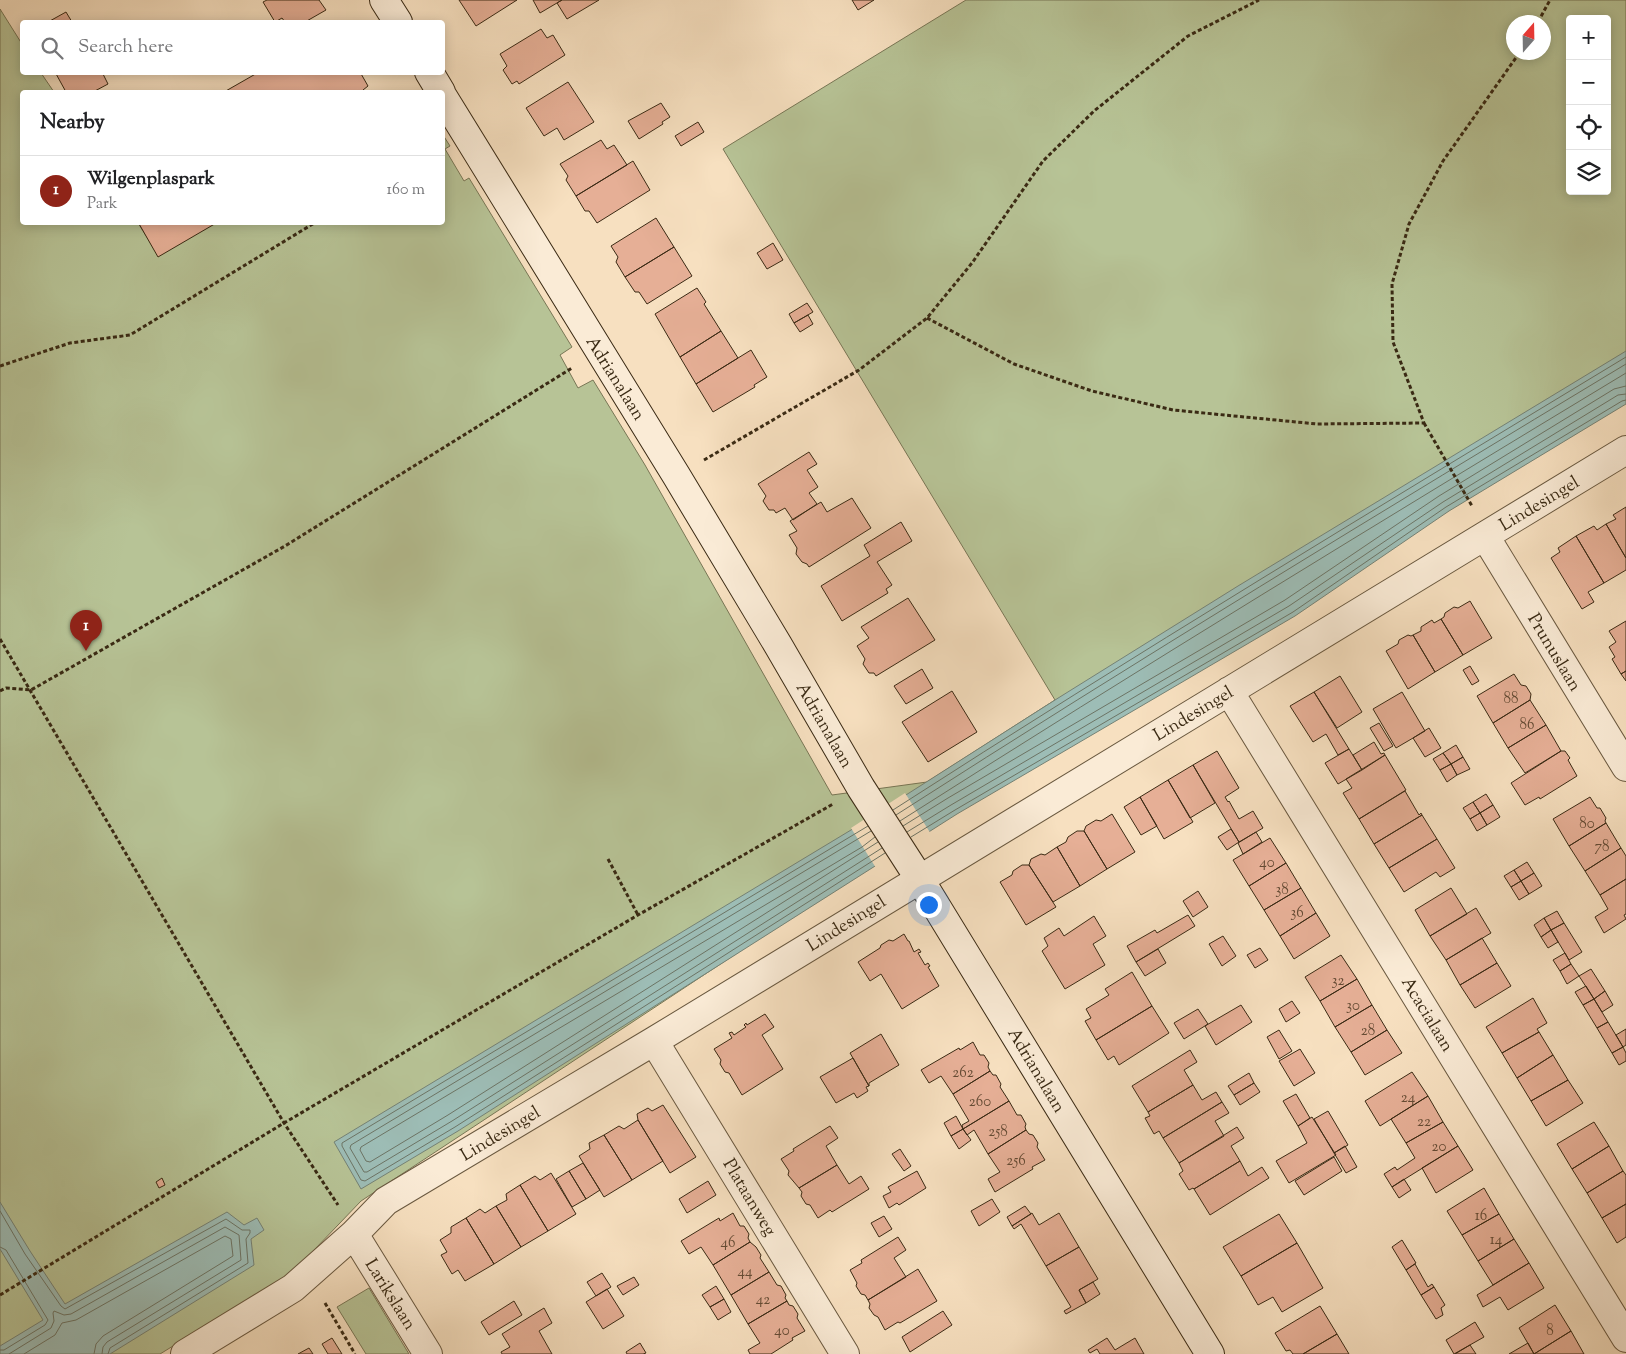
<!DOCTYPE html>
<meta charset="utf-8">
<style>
:root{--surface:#fff;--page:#f2f2f2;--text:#202124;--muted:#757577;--line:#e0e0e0;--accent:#8f2418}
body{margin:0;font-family:"Sorts Mill Goudy",serif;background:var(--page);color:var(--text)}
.controls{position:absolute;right:15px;top:15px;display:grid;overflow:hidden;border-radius:5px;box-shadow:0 2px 12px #0003}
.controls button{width:45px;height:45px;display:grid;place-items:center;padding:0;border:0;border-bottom:1px solid var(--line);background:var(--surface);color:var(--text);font:25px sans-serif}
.compass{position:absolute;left:1506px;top:15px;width:45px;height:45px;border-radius:50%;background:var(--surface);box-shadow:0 2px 12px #0003;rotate:20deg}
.you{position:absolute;left:928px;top:904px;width:18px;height:18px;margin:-12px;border:4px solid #fff;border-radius:50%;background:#1a73e8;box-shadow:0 0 0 8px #1a73e833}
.badge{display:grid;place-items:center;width:32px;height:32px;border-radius:50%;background:var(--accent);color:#fff;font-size:16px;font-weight:700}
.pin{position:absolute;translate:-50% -41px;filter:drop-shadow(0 1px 2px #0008)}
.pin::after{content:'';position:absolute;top:26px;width:18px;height:15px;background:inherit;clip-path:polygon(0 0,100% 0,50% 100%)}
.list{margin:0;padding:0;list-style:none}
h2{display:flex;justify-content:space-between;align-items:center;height:65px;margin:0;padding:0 20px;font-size:21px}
h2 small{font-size:16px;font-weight:400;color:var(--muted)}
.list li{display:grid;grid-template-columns:32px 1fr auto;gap:15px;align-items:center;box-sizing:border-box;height:70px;padding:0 20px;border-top:1px solid var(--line)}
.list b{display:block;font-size:19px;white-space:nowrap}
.list p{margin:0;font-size:16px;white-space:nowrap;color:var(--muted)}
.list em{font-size:16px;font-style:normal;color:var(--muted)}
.icon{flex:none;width:28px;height:28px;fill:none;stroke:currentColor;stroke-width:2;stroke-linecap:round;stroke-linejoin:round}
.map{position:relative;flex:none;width:1626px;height:1354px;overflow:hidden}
.search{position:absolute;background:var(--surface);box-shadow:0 2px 12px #0003;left:20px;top:20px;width:425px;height:55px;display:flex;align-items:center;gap:12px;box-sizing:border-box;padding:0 18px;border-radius:5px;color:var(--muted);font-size:19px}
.panel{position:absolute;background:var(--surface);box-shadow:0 2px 12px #0003;left:20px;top:90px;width:425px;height:135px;border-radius:5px}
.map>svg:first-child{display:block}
.green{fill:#b7c396;stroke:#787655;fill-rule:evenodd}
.water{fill:#9dbdb6;stroke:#758275}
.pier{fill:#f7e0c0}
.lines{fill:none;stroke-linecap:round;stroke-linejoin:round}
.shore{stroke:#6c7465;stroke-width:1}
.building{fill:#e6af96;stroke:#3a2a14}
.street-casing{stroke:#69583f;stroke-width:30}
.secondary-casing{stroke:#3a2a14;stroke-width:30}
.path{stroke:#3a2a14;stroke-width:3;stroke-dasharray:4 2.5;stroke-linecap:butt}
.street{stroke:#faebd6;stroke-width:28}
.secondary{stroke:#faebd6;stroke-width:28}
.labels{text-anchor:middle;stroke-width:4;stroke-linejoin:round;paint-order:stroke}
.number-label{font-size:15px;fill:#654b34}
.street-label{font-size:18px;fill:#3a2a14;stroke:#faebd6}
</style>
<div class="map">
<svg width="1626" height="1354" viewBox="0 0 1626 1354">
<rect width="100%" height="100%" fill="#f7e0c0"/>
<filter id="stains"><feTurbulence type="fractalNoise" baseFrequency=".004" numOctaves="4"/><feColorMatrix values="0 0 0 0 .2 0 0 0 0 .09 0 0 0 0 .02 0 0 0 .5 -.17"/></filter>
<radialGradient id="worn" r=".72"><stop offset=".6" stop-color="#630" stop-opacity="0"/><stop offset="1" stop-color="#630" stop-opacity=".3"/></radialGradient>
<path class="green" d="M966,0H1626V382L1268,603L361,1201L292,1273L160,1354H0V9L22,44V72L41,73L54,92H22V222L138,223L157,253L213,223L442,222L443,135L450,146L445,149L464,181L469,178L572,347L560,355L578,388L593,380L645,465L832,795L927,782L1055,700L723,149ZM1570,19H1607V191H1570ZM1514,22H1544V52H1514Z
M369,1288L409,1354H366L337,1307Z"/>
<path class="water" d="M1626,351V404L1449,511L1295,616L957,814L458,1131L361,1189L334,1142L851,830L1055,700L1238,586Z
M0,1202L30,1251L65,1304L227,1212L244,1225L257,1218L264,1230L251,1239L254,1265L110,1354H0V1346L43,1320L0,1249Z"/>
<path class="pier" d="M905,793L931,834L876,868L851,828Z"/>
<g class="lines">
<path class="shore" d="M893,810C1135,654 1380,506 1626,357
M896,815C1137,660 1381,512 1626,364
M900,821C1140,668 1383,520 1626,373
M868,826L342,1143V1146L361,1180L365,1181L455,1127L885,853
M903,826L948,798L1285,600L1439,496L1614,389L1626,386
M871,831L351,1145L350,1148L364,1172H367L452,1121L882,848
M907,832L951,805L1289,606L1443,502L1618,395L1626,394
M875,837L862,847L361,1147L360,1150L366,1161L370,1162L448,1115L878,842
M911,837L955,810L1293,612L1446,507L1622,401L1626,400
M0,1211L25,1254L61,1306L65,1309L226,1219L242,1230H250V1233L246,1239L248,1263L110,1348L108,1354
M0,1247L6,1250L48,1320L45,1325L4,1350H0
M9,1354L51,1328L54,1321L53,1313L54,1311L64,1315L71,1314L225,1227L239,1235L241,1260L107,1342L103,1347L102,1354
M24,1354L55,1335L62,1323L76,1320L225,1236L231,1239L233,1256L103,1336L96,1344L94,1354"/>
</g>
<path class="building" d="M267,0H319L326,10L305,22H285L282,18L275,22L263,2Z
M459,0H517L476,26Z
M533,0H562L540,13Z
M562,0H599L567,19L557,3Z
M852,0H874L858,10Z
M66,12L72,22H48Z
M541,29L547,38L553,35L565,55L519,84L517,81L512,84L503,70L507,66L500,54Z
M55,72H102L108,84L93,92H66Z
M259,72H360L368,86L363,90L365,92H224Z
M568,82L594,122L564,140L557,128L544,136L526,108Z
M661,103L670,117L662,122L663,124L639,139L628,121Z
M698,122L704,132L681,146L675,136Z
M601,140L607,149L614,145L627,165L576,196L566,180L568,176L560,164Z
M633,161L650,190L597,223L589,211H585L576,196Z
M656,218L674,247L625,277L616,262L618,257L611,246Z
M138,222H218L158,257Z
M773,243L783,260L767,269L757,253Z
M674,247L692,276L647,304L639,292H635L625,277Z
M697,288L706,302L704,304L721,331L680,357L655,314Z
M807,303L813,312L794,323L789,314Z
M808,315L813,324L800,332L794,323Z
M721,331L738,358L696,384L680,357Z
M751,350L767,377L754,385L755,387L713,412L696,384Z
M809,452L817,464L807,470L818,487L809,493L817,504L793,520L785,508L776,513L774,510H769L763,501L766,496L758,484Z
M852,498L871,528L809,567L807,564L802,562L796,554L797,548L789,535L797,531L790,521L821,502L827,512Z
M1626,507V558L1606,524L1616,519L1613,515Z
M901,522L912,541L877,562L892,585L886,589L888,593L842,621L821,586L870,556L864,545Z
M1606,524L1626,558V570L1604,583L1576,536L1594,526L1597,530Z
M1576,536L1604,583L1588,592L1594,602L1582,609L1551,558L1560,552L1558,548Z
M908,598L935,640L876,676L874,673H869L863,664L865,659L857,646L869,638L861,627Z
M1470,601L1492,638L1463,655L1441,619L1444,617L1445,613L1454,607L1458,608Z
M1441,619L1463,655L1435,672L1413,635L1421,631V627L1432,620L1434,623Z
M1626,621V671L1621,674L1612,659L1615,657L1609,647L1616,642L1609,631Z
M1408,635L1411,636L1413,635L1435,672L1408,689L1386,651L1398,644L1399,640Z
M1470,666L1479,681L1472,685L1463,670Z
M922,669L933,688L906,704L894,686Z
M1626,671V681L1621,674Z
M1514,674L1521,685L1526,686L1531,694L1530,700L1493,723L1477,696Z
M1340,676L1362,712L1337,728L1314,692Z
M952,691L977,732L928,762L902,722Z
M1314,692L1349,749L1338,755L1326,734L1313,742L1290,706Z
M1402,692L1425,731L1396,748L1373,709Z
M1530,700L1546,725L1508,748L1493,723Z
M1379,723L1393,746L1384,751L1370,728Z
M1546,725L1561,751L1525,773L1508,748Z
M1429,728L1441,748L1425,757L1413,738Z
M1374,742L1381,754L1384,753L1385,755L1362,770L1353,755Z
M1456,745L1463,757L1451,764L1443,753Z
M1349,749L1362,770L1338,784L1325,763Z
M1217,751L1239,788L1225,797L1228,802L1229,801L1239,819L1253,811L1263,828L1239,842L1193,765Z
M1561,751H1565L1570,758L1568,760L1577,776L1540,799L1539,797L1525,805L1511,783Z
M1443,753L1451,764L1440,770L1433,759Z
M1385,755L1406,790L1359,819L1343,793L1352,788L1346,779Z
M1463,757L1470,769L1457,775L1451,764Z
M1451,764L1457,775L1447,782L1440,770Z
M1193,765L1215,803L1190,818L1168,780Z
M1168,780L1193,822L1164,839L1140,797Z
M1405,791L1419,815L1421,813L1422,815L1374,844L1359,819Z
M1486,794L1493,805L1480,813L1473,802Z
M1140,797L1157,826L1141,835L1124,807Z
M1590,797L1597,808H1600L1606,818L1605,821L1606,823L1569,846L1553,819Z
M1473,802L1480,813L1470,819L1463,808Z
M1493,805L1500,817L1487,825L1480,813Z
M1480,813L1487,825L1477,831L1470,819Z
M1112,814L1135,852L1107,869L1084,831L1086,826L1096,820L1101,821Z
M1422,815L1437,839L1389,868L1374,844Z
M1606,823L1621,848L1585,871L1569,846Z
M1231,829L1239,842L1227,850L1218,837Z
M1077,831H1084L1107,869L1080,886L1057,847L1066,842L1068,837Z
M1256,832L1262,842L1243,854L1238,843Z
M1270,838L1286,863L1249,886L1233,860Z
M1437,839L1455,868L1440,877L1436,872L1404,892L1389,868Z
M1057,847L1080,886L1053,902L1029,865L1031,859L1041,854L1045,855Z
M1621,848L1626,856V879L1600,895L1585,871Z
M1527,862L1534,873L1521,881L1514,870Z
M1286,863L1301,888L1264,910L1249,886Z
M1022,865H1029L1056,907L1026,925L1000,882L1012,875L1013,871Z
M1514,870L1521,881L1511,887L1504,876Z
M1534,873L1542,886L1529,894L1521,881Z
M1626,879V914L1624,915L1626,919L1604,933L1595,917L1608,909L1600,895Z
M1521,881L1529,894L1519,900L1511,887Z
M1301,888L1316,913L1280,936L1264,910Z
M1451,888L1467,914L1430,936L1415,910Z
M1198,891L1208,907L1193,917L1183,901Z
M1476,908L1491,933L1446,960L1430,936Z
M1557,911L1564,923L1551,930L1544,918Z
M1316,913L1330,936L1294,959L1280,936Z
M1188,915L1195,926L1136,962L1127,946L1155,930L1157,933Z
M1094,916L1106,936L1093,944L1105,965L1065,989L1042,951L1048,946L1044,938L1059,928L1064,936Z
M1544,918L1551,930L1541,937L1534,925Z
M1564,923L1582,952L1569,960L1551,930Z
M1551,930L1558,942L1548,948L1541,937Z
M904,934L908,941H909L914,952L919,949L921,952L918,953L925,965L928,963L930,966L928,967L939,986L902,1009L881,974L870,981L858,962L880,948L881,945L889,940L893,941Z
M1223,936L1236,956L1222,966L1209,944Z
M1482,938L1497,963L1460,985L1446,960Z
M1260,948L1268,960L1255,968L1247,955Z
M1158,949L1166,963L1145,976L1136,962Z
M1565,953L1571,964L1560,971L1553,960Z
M1341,955L1357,979L1320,1001L1305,977Z
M1497,963L1511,986L1475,1008L1460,985Z
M1571,964L1579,976L1567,984L1560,971Z
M1591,969L1605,991L1594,999L1579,976Z
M1132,972L1152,1006L1096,1040L1085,1021L1091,1018L1086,1009L1109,995L1105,989Z
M1357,979L1372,1005L1335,1027L1320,1001Z
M1586,986L1594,999L1583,1005L1575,992Z
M1605,991L1613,1005L1602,1012L1594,999Z
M1533,998L1547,1023L1537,1029L1539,1032L1502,1053L1486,1027Z
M1594,999L1608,1022L1597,1028L1583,1005Z
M1292,1001L1300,1013L1286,1022L1279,1009Z
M1241,1005L1252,1022L1216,1045L1205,1026Z
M1372,1005L1387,1030L1351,1052L1335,1027Z
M1152,1006L1169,1033L1119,1065L1114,1056L1108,1060L1096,1040Z
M1198,1009L1208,1024L1184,1039L1174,1023Z
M765,1014L774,1027L762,1035L783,1069L742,1095L729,1073L725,1072L720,1064L721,1060L714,1049L732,1038L729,1033L732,1032L734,1035L746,1027L744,1025L746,1023L747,1025Z
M1608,1022L1623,1047L1612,1053L1597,1028Z
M1626,1029V1045L1623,1047L1616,1035Z
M1279,1030L1292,1051L1279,1059L1267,1037Z
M1387,1030L1402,1053L1365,1075L1351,1052Z
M1539,1032L1553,1055L1517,1078L1502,1053Z
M881,1034L899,1065L869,1083V1086L850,1053Z
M973,1042L980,1055H984L989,1063L988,1067L990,1071L953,1094L941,1076L929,1083L921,1070L959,1048L960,1050Z
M1623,1047L1626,1053V1061L1619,1065L1612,1053Z
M1300,1049L1315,1073L1294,1086L1279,1061Z
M1190,1050L1197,1062L1184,1070L1193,1085L1148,1112L1132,1086Z
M1553,1055L1568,1080L1531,1101L1517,1078Z
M853,1058L869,1086L866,1087L868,1091L857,1098L854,1093L836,1103L820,1077Z
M990,1071L993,1075H996L1001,1084L1000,1087L1009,1101L963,1129L962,1125L969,1121L953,1094Z
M1412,1072L1428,1096L1380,1126L1365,1101Z
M1249,1073L1254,1083L1234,1095L1228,1086Z
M1568,1080L1583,1103L1546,1126L1531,1101Z
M1254,1083L1260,1092L1240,1105L1234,1095Z
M1193,1085L1202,1100L1216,1092L1222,1102L1163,1138L1159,1131L1154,1134L1145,1118L1150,1116L1148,1112Z
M1296,1094L1310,1118L1298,1126L1283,1101Z
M1428,1096L1443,1122L1406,1143L1391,1119Z
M1009,1101L1017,1115H1021L1026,1124L1025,1127L1026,1130L988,1154L974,1130L967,1135L963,1129Z
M1222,1102L1229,1113L1215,1121L1224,1136L1179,1163L1163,1138Z
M663,1105L696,1157L670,1173L638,1120L637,1114L648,1108L652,1111Z
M1328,1111L1348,1145L1334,1153L1314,1119Z
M956,1116L963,1129L951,1136L944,1123Z
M1312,1117L1336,1155L1289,1183L1276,1161L1307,1143L1298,1126Z
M638,1120L663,1161L632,1180L604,1135L619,1126L624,1129Z
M1443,1122L1458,1146L1392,1187L1384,1174L1395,1167L1397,1170L1415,1158L1406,1143Z
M1594,1122L1609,1146L1572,1169L1557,1144Z
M830,1126L838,1138L826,1146L837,1165L799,1188L788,1175L789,1171L781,1159L794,1151L793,1149Z
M1237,1127L1244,1138L1231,1146L1240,1161L1194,1189L1193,1188L1189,1190L1179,1174L1183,1171L1179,1163Z
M963,1129L971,1140L959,1149L951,1136Z
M1026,1130L1029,1134L1033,1135L1038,1143L1037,1147L1045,1160L1032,1167L1033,1169L995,1192L988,1179L1000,1172L988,1154Z
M604,1135L632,1180L604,1197L579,1156L590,1149L589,1143Z
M1345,1146L1357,1167L1346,1173L1334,1153Z
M1458,1146L1473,1170L1436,1193L1422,1168Z
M1609,1146L1623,1171L1587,1193L1572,1169Z
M900,1149L911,1166L904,1171L892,1154Z
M1334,1157L1342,1171L1304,1195L1295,1181Z
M1240,1161L1248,1176L1262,1167L1269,1178L1210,1215L1194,1189Z
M583,1163L600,1190L586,1199L569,1171Z
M837,1165L849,1184L861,1176L869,1189L832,1212L830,1210L818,1218L810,1205L806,1204L801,1196L802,1192L799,1188Z
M569,1171L586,1199L572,1207L556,1179Z
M917,1171L926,1188L899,1205L897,1203L889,1208L883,1196L891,1192L888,1187Z
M1623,1171L1626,1175V1204L1602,1218L1587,1193Z
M551,1173L576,1214L548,1231L520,1185L535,1176L540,1180Z
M162,1178L165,1185L159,1188L156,1182Z
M1404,1179L1411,1190L1399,1198L1392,1187Z
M708,1181L716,1195L687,1213L679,1199Z
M520,1185L548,1231L521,1247L496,1206L507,1200L506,1194Z
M1484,1188L1499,1214L1462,1235L1447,1211Z
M992,1199L1000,1212L979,1226L971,1211Z
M1626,1204V1237L1617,1243L1602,1218Z
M496,1206L521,1247L494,1264L466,1218L480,1209L485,1213Z
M1025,1206L1031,1214L1012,1226L1007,1217Z
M733,1213L740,1226H744L749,1234L748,1238L750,1242L713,1265L701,1247L689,1254L681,1241L719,1218L720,1221Z
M1032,1213L1039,1225L1059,1213L1079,1247L1046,1266L1021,1224L1014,1229L1012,1226Z
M1279,1214L1297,1243L1241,1276L1223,1247Z
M1499,1214L1514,1239L1478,1261L1462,1235Z
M884,1216L892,1229L879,1237L871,1223Z
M466,1218L494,1264L465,1281L458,1270L452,1274L441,1255L447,1252L440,1240L451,1233V1227Z
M898,1237L906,1250L894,1258L906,1277L868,1300L865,1295L861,1294L856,1286L857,1283L850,1270L862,1263L861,1260Z
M1514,1239L1529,1263L1493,1285L1478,1261Z
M1402,1240L1416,1263L1406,1270L1392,1247Z
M750,1242L756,1247L761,1255L760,1258L769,1272L731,1295L713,1265Z
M1297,1243L1323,1288L1282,1312L1273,1297L1258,1305L1241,1276Z
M1079,1247L1098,1279L1079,1290L1086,1303L1066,1314L1064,1311L1071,1307L1046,1266Z
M1529,1263L1544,1288L1508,1310L1500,1297L1483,1307L1477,1295Z
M1415,1264L1428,1287L1432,1284L1434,1287L1421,1295L1406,1270Z
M918,1269L937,1301L900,1323L898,1322L885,1330L878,1317L874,1315L869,1308L870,1304L868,1300Z
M769,1272L777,1285L781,1286L786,1295L785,1298L787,1301L748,1324L731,1295Z
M602,1273L611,1287L596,1296L587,1282Z
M634,1277L639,1285L623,1295L617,1286Z
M1093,1282L1100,1294L1086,1303L1079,1290Z
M716,1286L724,1299L710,1307L702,1295Z
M1434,1287L1445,1305L1441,1308L1443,1315L1436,1319L1421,1295Z
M607,1289L624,1316L603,1329L586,1302Z
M724,1299L731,1312L718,1320L710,1307Z
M514,1301L522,1315L489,1335L481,1322Z
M787,1301L789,1305L793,1306L798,1314L797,1318L805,1331L792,1338L793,1340L771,1354H750L748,1350L760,1343L748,1324Z
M1555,1305L1571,1331L1534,1354L1519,1328Z
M1320,1306L1337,1334L1303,1354H1293L1290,1350L1286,1351L1275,1333Z
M544,1308L552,1323L539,1331L552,1354H502L501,1352L510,1347L502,1334Z
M943,1311L952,1325L910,1352L902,1337Z
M1475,1322L1484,1337L1454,1354L1446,1340Z
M1571,1331L1584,1354H1534Z
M1337,1334L1349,1354H1303Z
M332,1338L342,1354H328L322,1344Z
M1107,1338L1115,1350L1135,1338L1144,1354H1100L1097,1349L1090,1353L1088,1350Z
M640,1343L646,1353L643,1354H627L626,1352Z
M1528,1343L1534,1354H1509Z
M1470,1345L1476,1354H1455Z
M309,1348L313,1354H298Z"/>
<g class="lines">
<defs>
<path id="street" d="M1485,536L1626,767
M1229,691L1626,1338
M654,1041L845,1354
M354,1234L428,1354
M185,1354L293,1288L354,1234L386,1201L654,1041L1626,450"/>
<path id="secondary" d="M384,0L398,22
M429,72L441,92
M442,95L676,475L778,645L861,788L919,878L1210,1354"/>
</defs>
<use href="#street" class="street-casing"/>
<use href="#secondary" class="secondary-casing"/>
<path class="path" d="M1538,22L1550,0
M927,318L1014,364L1092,391L1173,410L1317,424L1424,423L1393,342L1392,284L1409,224L1443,161L1520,52
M0,366L70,343L130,335L316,222
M1424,423L1472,506
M704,460L859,370L927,318L972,263L1043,161L1094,111L1188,36L1259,0
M0,639L284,1123L338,1205
M0,691L6,688L31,690L285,546L572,368
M608,859L638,915
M0,1295L284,1123L638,915L833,804
M325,1303L355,1354"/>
<use href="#street" class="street"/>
<use href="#secondary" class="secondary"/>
</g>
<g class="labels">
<g class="number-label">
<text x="1511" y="703">88</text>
<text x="1527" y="729">86</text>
<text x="1587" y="828">80</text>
<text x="1602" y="851">78</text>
<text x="1267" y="867">40</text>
<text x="1282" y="894">38</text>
<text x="1297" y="917">36</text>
<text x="1338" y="985">32</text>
<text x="1353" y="1010">30</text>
<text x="1368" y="1035">28</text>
<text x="963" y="1077">262</text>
<text x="1408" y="1102">24</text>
<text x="980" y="1106">260</text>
<text x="1424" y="1126">22</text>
<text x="998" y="1136">258</text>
<text x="1439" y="1151">20</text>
<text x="1016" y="1165">256</text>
<text x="1481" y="1220">16</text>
<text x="1496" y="1244">14</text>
<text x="728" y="1247">46</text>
<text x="745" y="1276">44</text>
<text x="763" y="1304">42</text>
<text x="782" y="1335">40</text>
<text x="1550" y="1335">8</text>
</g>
<g class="street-label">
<text transform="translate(616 378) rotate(58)" y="6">Adrianalaan</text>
<text transform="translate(1539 503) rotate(-31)" y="6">Lindesingel</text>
<text transform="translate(1555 652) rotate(59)" y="6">Prunuslaan</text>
<text transform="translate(1193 713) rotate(-31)" y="6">Lindesingel</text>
<text transform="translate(825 725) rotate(60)" y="6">Adrianalaan</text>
<text transform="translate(846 923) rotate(-32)" y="6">Lindesingel</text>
<text transform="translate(1428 1014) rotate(59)" y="6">Acacialaan</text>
<text transform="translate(1037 1070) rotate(59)" y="6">Adrianalaan</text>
<text transform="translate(500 1133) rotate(-31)" y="6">Lindesingel</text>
<text transform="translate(750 1197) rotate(59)" y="6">Plataanweg</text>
<text transform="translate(391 1294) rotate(58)" y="6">Larikslaan</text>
</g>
</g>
<rect width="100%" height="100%" filter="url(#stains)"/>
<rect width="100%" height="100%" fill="url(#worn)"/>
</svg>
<div class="controls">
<button>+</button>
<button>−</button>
<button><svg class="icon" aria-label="locate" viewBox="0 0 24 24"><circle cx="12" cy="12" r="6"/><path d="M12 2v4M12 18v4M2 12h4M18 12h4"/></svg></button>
<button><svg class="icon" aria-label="layers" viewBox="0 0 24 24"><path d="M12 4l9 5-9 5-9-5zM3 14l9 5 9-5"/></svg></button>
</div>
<svg class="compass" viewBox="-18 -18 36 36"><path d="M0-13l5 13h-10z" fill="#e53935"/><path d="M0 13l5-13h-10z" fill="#757577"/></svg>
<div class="you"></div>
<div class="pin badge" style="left:86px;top:651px">1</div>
<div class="search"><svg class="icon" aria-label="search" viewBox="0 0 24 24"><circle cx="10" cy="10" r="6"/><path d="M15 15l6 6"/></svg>Search here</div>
<section class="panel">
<h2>Nearby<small></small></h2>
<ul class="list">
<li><span class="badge">1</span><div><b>Wilgenplaspark</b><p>Park</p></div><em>160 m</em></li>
</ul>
</section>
</div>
